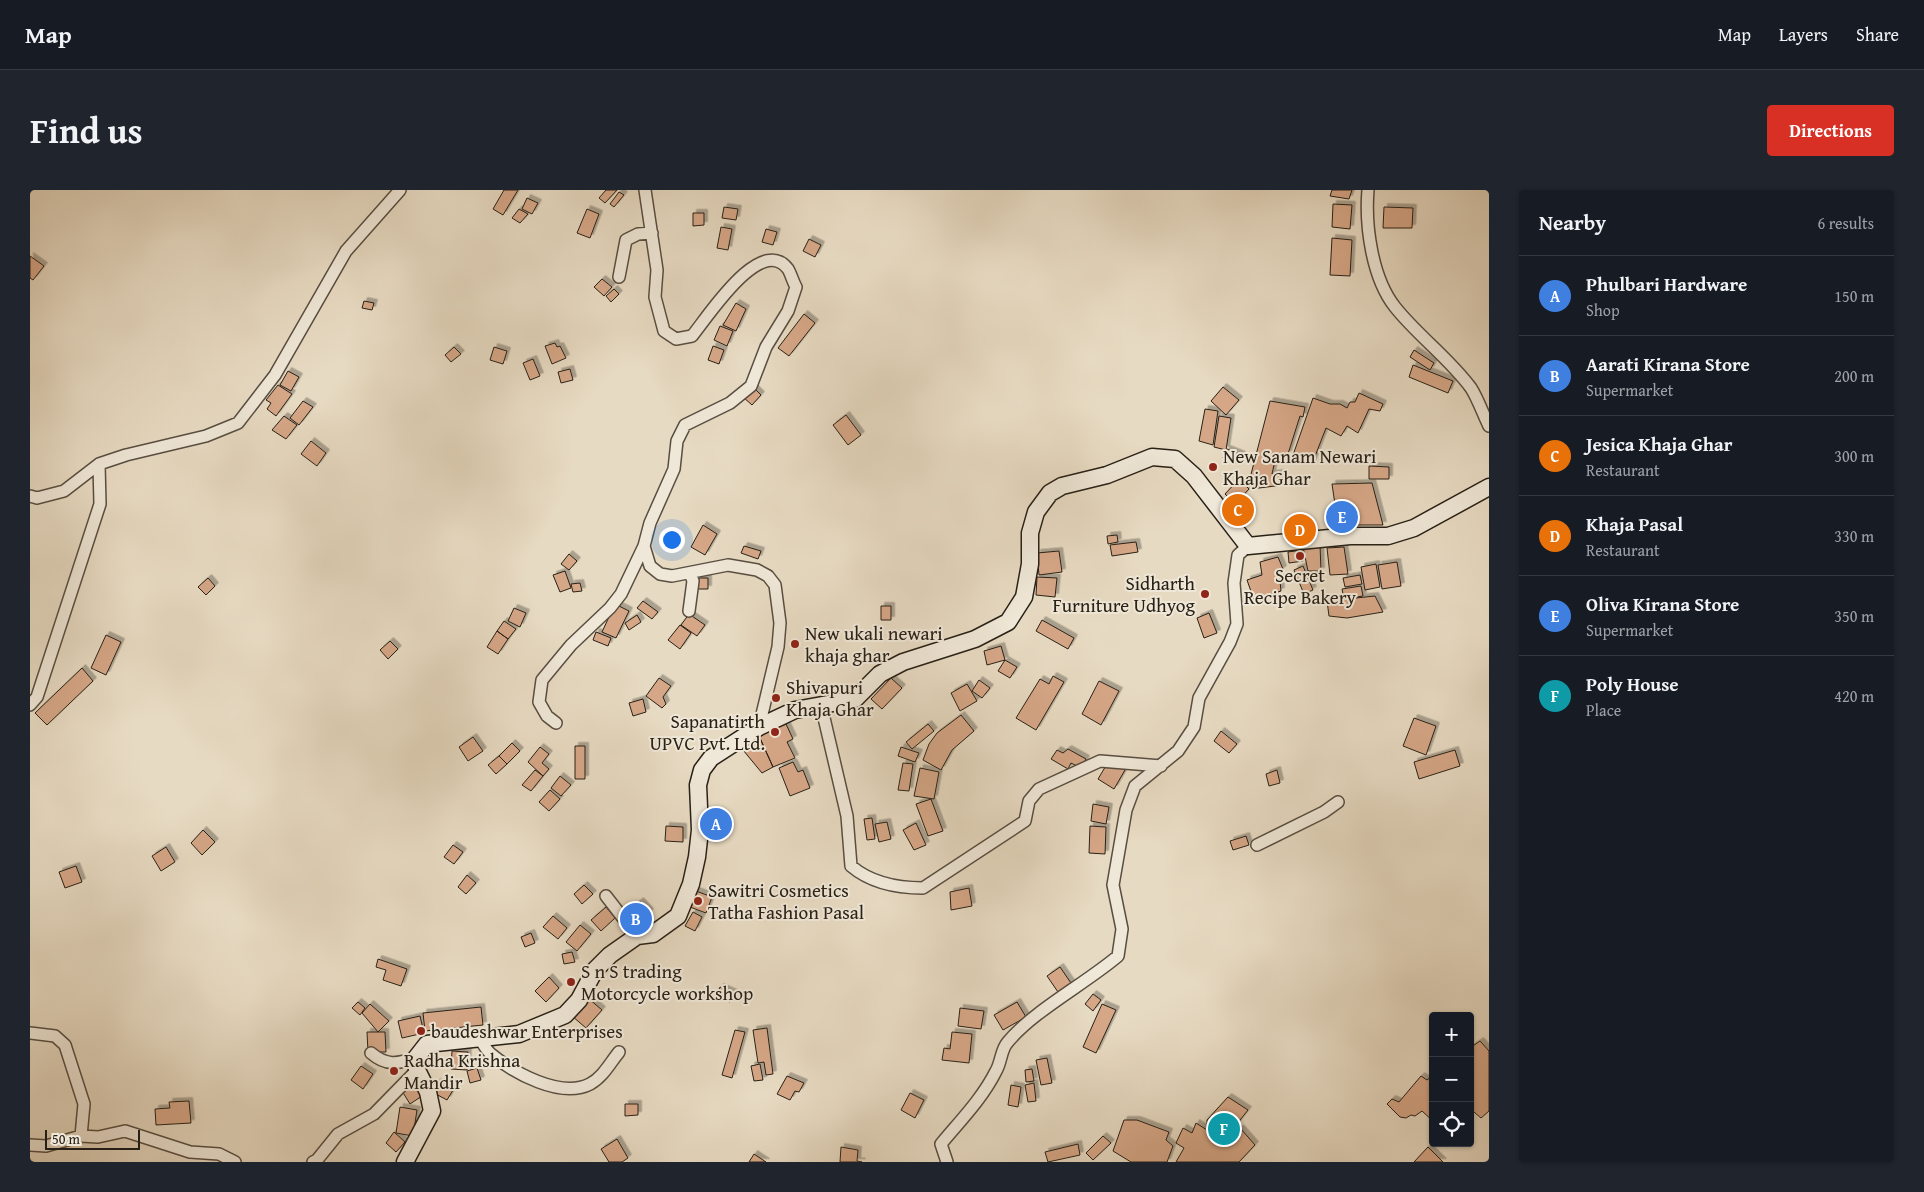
<!DOCTYPE html>
<meta charset="utf-8">
<style>
:root{--surface:#171b24;--page:#20242c;--text:#f1f3f6;--muted:#9ea1a6;--line:#363941;--accent:#d93025}
body{margin:0;font-family:"Gentium Book Plus",serif;background:var(--page);color:var(--text)}
.controls{position:absolute;right:15px;bottom:15px;display:grid;overflow:hidden;border-radius:5px;box-shadow:0 1px 4px #0004}
.controls button{width:45px;height:45px;display:grid;place-items:center;padding:0;border:0;border-bottom:1px solid var(--line);background:var(--surface);color:var(--text);font:25px sans-serif}
.scale{position:absolute;left:15px;bottom:12px;width:95px;box-sizing:border-box;padding-left:5px;border:2px solid #282016;border-top:0;font-size:14px;line-height:18px;white-space:nowrap;color:#282016;-webkit-text-stroke:4px #efe7d7;paint-order:stroke}
.you{position:absolute;left:641px;top:349px;width:18px;height:18px;margin:-12px;border:4px solid #fff;border-radius:50%;background:#1a73e8;box-shadow:0 0 0 8px #1a73e833}
.badge{display:grid;place-items:center;width:32px;height:32px;border-radius:50%;background:var(--accent);color:#fff;font-size:16px;font-weight:700}
.pin{position:absolute;translate:-50% -50%;border:2px solid #fff;box-shadow:0 1px 5px #0006}
.list{margin:0;padding:0;list-style:none}
h2{display:flex;justify-content:space-between;align-items:center;height:65px;margin:0;padding:0 20px;font-size:21px}
h2 small{font-size:16px;font-weight:400;color:var(--muted)}
.list li{display:grid;grid-template-columns:32px 1fr auto;gap:15px;align-items:center;box-sizing:border-box;height:80px;padding:0 20px;border-top:1px solid var(--line)}
.list b{display:block;font-size:19px;white-space:nowrap}
.list p{margin:0;font-size:16px;white-space:nowrap;color:var(--muted)}
.list em{font-size:16px;font-style:normal;color:var(--muted)}
.icon{flex:none;width:28px;height:28px;fill:none;stroke:currentColor;stroke-width:2;stroke-linecap:round;stroke-linejoin:round}
.map{position:relative;flex:none;width:1459px;height:972px;overflow:hidden;border-radius:5px}
header{display:flex;align-items:center;gap:30px;box-sizing:border-box;height:70px;padding:0 25px;background:var(--surface);border-bottom:1px solid var(--line)}
header strong{font-size:24px}
nav{display:flex;gap:28px;margin-inline-start:auto;font-size:18px}
.intro{display:flex;align-items:center;justify-content:space-between;box-sizing:border-box;height:120px;padding:0 30px}
h1{margin:0;font-size:35px}
.button{padding:12px 22px;border-radius:5px;background:var(--accent);color:#fff;font-size:18px;font-weight:700}
main{display:flex;gap:30px;padding:0 30px}
aside{flex:1;background:var(--surface);border-radius:5px;box-shadow:0 1px 4px #0004}
.map>svg:first-child{display:block}
.building{fill:#d6a787;stroke:#282016;filter:url(#shadow)}
.lines{fill:none;stroke-linecap:round;stroke-linejoin:round}
.street-casing{stroke:#584e41;stroke-width:14}
.secondary-casing{stroke:#282016;stroke-width:19}
.street{stroke:#efe7d7;stroke-width:11}
.secondary{stroke:#efe7d7;stroke-width:16}
.poi-dot{fill:#8f2418;stroke:#efe7d7;stroke-width:2}
.labels{text-anchor:middle;stroke-width:4;stroke-linejoin:round;paint-order:stroke}
.poi-label{font-size:19px;fill:#282016;stroke:#efe7d7;text-anchor:start}
</style>
<header>
<strong>Map</strong>
<nav><a>Map</a><a>Layers</a><a>Share</a></nav>
</header>
<div class="intro"><h1>Find us</h1><a class="button">Directions</a></div>
<main>
<div class="map">
<svg width="1459" height="972" viewBox="0 0 1459 972">
<defs>
<filter id="shadow"><feDropShadow dx="3.5" dy="-3.5" stdDeviation="0" flood-color="#0004"/></filter>
</defs>
<rect width="100%" height="100%" fill="#e7dac2"/>
<filter id="stains"><feTurbulence type="fractalNoise" baseFrequency=".004" numOctaves="4"/><feColorMatrix values="0 0 0 0 .2 0 0 0 0 .09 0 0 0 0 .02 0 0 0 .5 -.17"/></filter>
<radialGradient id="worn" r=".72"><stop offset=".6" stop-color="#630" stop-opacity="0"/><stop offset="1" stop-color="#630" stop-opacity=".3"/></radialGradient>
<path class="building" d="M474,0H488L473,25L463,19Z
M576,0H587L575,13L569,8Z
M1302,0H1322L1319,9L1300,6Z
M589,2L594,5L584,17L580,14Z
M497,8L508,13L502,24L492,19Z
M1303,14L1322,15L1320,39L1302,37Z
M694,17L708,19L706,30L692,28Z
M1354,17L1383,18L1382,38H1353Z
M489,19L498,24L490,33L482,28Z
M557,19L569,24L560,48L547,43Z
M663,23H674V35L663,36Z
M691,37L702,39L698,60L687,58Z
M736,39L747,42L743,55L732,52Z
M1302,48L1322,50L1320,86L1300,85Z
M779,49L791,55L785,67L773,61Z
M0,66L14,76L3,90L0,88Z
M572,89L582,97L574,106L564,97Z
M584,99L589,104L581,112L576,106Z
M334,111L344,113L342,120L332,118Z
M706,113L716,119L706,141L693,135Z
M774,124L785,133L759,166L748,158Z
M690,136L703,141L697,156L684,150Z
M525,153L527,157L530,156L536,168L522,174L515,156Z
M683,156L694,160L689,174L678,170Z
M424,157L431,164L421,172L415,165Z
M464,157L477,161L473,174L460,170Z
M1384,160L1404,173L1400,180L1380,167Z
M503,169L510,186L500,190L493,173Z
M1383,175L1423,191L1418,203L1379,187Z
M540,179L543,190L531,193L528,182Z
M258,181L269,187L261,201L250,195Z
M248,195L262,204L246,226L237,219L241,213L236,210Z
M723,197L731,205L722,215L713,207Z
M1193,197L1209,210L1196,225L1181,211Z
M1329,203L1353,214L1350,221L1339,219L1328,243L1317,236L1311,246L1296,238L1282,274L1262,268L1283,208L1300,214H1310L1317,218L1320,212H1325Z
M273,211L283,217L269,235L260,228Z
M1240,211L1275,217L1273,227L1270,226L1258,264L1246,266L1242,284L1250,283L1253,295L1221,299L1219,292Z
M1175,219L1188,221L1183,255L1169,251Z
M816,225L831,245L818,255L803,235Z
M254,226L267,235L256,249L242,240Z
M1189,226L1201,228L1196,260L1184,257Z
M281,251L296,263L287,276L271,264Z
M1197,259L1212,265L1209,274L1193,268Z
M1339,276L1359,277V289H1339Z
M1209,289L1219,299L1205,314L1195,304Z
M1342,293L1353,335H1308L1302,294Z
M673,335L687,344L675,365L661,357Z
M1087,345L1088,352L1078,354L1077,346Z
M1106,352L1108,362L1082,366L1080,355Z
M1290,355L1291,381H1278L1273,357Z
M714,356L731,361L728,369L711,363Z
M1314,357L1318,384L1300,385L1297,358Z
M1272,360L1273,371L1259,373L1258,362Z
M1029,361L1032,382L1009,385L1007,363Z
M539,364L547,371L539,380L531,374Z
M1248,367L1253,379L1249,382L1251,401L1224,410L1217,390L1232,385L1230,372Z
M1367,372L1371,396L1352,399L1348,375Z
M1346,374L1350,397L1335,400L1331,377Z
M1273,376L1283,400L1274,404L1264,380Z
M535,381L541,398L530,402L523,385Z
M1330,385L1332,394L1315,397L1313,388Z
M1007,387L1027,388L1025,407L1006,405Z
M178,388L185,396L176,405L168,397Z
M667,388H678V399H667Z
M550,393L552,401L543,402L541,394Z
M1331,396L1333,406L1314,409L1312,399Z
M1345,406L1353,422L1317,428L1299,426L1297,411Z
M613,411L628,422L622,429L607,418Z
M585,414L599,421L586,448L572,442Z
M851,416H861V430H851Z
M484,418L496,423L490,437L478,431Z
M1179,423L1187,443L1174,448L1167,428Z
M659,424L675,435L667,446L651,435Z
M607,425L611,432L599,440L595,433Z
M1012,430L1044,448L1038,459L1006,441Z
M474,431L486,439L478,449L467,441Z
M650,435L661,443L650,459L638,450Z
M467,441L478,449L468,464L457,457Z
M566,442L581,448L578,456L563,450Z
M76,445L91,452L76,485L61,478Z
M360,451L368,459L358,469L350,460Z
M971,456L975,470L957,475L954,461Z
M975,470L987,477L980,488L968,481Z
M52,478L63,491L17,535L5,523Z
M1023,486L1034,492L1006,540L986,528L1010,489L1019,494Z
M629,488L641,496L633,507L636,514L632,518L616,506Z
M861,488L872,498L852,519L841,509Z
M949,490L960,498L952,508L942,501Z
M1069,491L1089,501L1071,535L1052,524Z
M937,494L947,511L930,521L921,503Z
M613,509L616,522L603,526L599,513Z
M931,525L944,541L922,560L911,580L893,570L899,554L907,543Z
M1384,528L1406,536L1396,565L1373,556Z
M756,534L763,549L757,552L765,568L743,577L729,546Z
M898,534L904,541L882,559L876,552Z
M1191,541L1207,554L1199,563L1184,551Z
M729,546L743,577L732,583L713,560Z
M443,547L453,561L438,571L429,557Z
M482,553L490,561L477,574L469,566Z
M545,556H555V589H545Z
M510,557L519,564L512,573L519,579L513,586L498,572Z
M871,557L889,563L885,572L868,566Z
M1038,559L1056,569L1051,578L1041,573L1038,579L1021,569L1027,560L1033,563Z
M1425,560L1430,576L1389,589L1384,572Z
M469,566L477,574L466,584L458,575Z
M763,572L768,582L773,580L780,598L760,606L749,578Z
M873,573L883,574L879,601L868,600Z
M1077,574L1084,579L1086,574L1095,580L1084,599L1068,589Z
M890,578L909,582L904,609L884,606Z
M505,580L513,586L501,601L492,595Z
M1247,580L1250,593L1239,596L1236,584Z
M530,586L541,595L531,606L521,598Z
M520,600L530,609L519,621L509,612Z
M901,609L913,641L898,646L886,614Z
M1063,614L1079,617L1076,634L1061,631Z
M842,628L845,649L837,650L834,629Z
M857,632L861,649L849,652L845,634Z
M886,633L896,655L884,660L873,640Z
M636,636L653,637V652L635,651Z
M1060,636L1076,637L1075,664L1059,663Z
M173,640L185,652L172,665L161,653Z
M1216,646L1219,655L1203,660L1200,651Z
M423,655L433,662L424,674L414,667Z
M136,657L145,672L131,681L122,666Z
M46,676L52,692L35,698L29,682Z
M437,685L446,693L436,704L428,697Z
M554,695L563,704L552,714L544,704Z
M939,698L942,716L921,720L920,702Z
M666,701L682,707L676,723L660,717Z
M610,711L620,722L606,735L596,723Z
M576,717L585,728L571,741L561,730Z
M663,722L672,727L665,741L655,736Z
M523,726L537,738L528,749L513,737Z
M550,735L561,744L547,761L536,752Z
M501,743L505,753L495,757L491,747Z
M542,762L545,772L534,774L532,764Z
M348,769L377,779L371,796L353,790L356,780L346,777Z
M1030,777L1041,793L1028,802L1017,786Z
M519,787L529,798L516,812L505,801Z
M690,797L704,803L700,812L686,806Z
M1063,804L1071,810L1063,821L1055,814Z
M558,808L572,820L556,838L542,826Z
M328,812L335,818L330,825L322,818Z
M987,812L996,827L973,840L964,825Z
M340,814L359,831L348,842L332,823Z
M1072,814L1086,820L1066,863L1053,857Z
M451,817L453,835L395,841L393,823Z
M930,818L954,821L951,839L928,836Z
M390,826L394,843L372,848L368,831Z
M737,838L743,884L736,885L734,872L728,873L723,840Z
M705,840L715,842L702,888L692,885Z
M337,842H355L356,862H338Z
M922,842L942,844L939,873L912,870L914,858L920,859Z
M1450,851L1459,861V921L1451,928L1444,922L1440,926V858Z
M422,861L438,862L437,880L421,879Z
M1017,868L1022,893L1011,895L1006,870Z
M730,874L733,890L724,891L721,876Z
M331,876L343,884L333,899L321,890Z
M447,878L451,890L440,893L437,881Z
M1002,879L1004,891L996,892L995,880Z
M1403,885V931L1392,921L1385,926L1381,925L1376,928L1370,927L1357,914L1362,909L1369,912L1391,886L1397,890Z
M757,886L774,893L769,902L765,901L760,910L747,904Z
M407,892L423,900L417,910L402,902Z
M1004,893L1006,911L998,912L995,895Z
M383,894L392,906L380,914L372,901Z
M981,895L991,897L988,917L978,915Z
M880,903L894,910L885,928L871,920Z
M1198,907L1218,920L1203,939H1211L1225,955L1209,972H1146L1154,958L1146,953L1153,938L1162,943L1166,933L1177,940V930Z
M159,911L161,933L126,935L125,919L140,918L139,912Z
M595,914H608V925L595,926Z
M370,917L387,920L383,946L366,943Z
M1094,930H1107L1139,942L1136,950L1143,956L1137,972H1101L1083,961Z
M364,942L375,952L366,962L356,953Z
M1073,946L1081,953L1063,970L1056,963Z
M587,949L598,968L592,972H579L571,959Z
M1048,954L1050,965L1018,972L1015,962Z
M811,957L828,960L827,971L832,972H810Z
M1398,957L1413,972H1384Z
M724,964L736,972H719Z"/>
<g class="lines">
<defs>
<path id="street" d="M615,0L627,80L625,107L634,141L646,149L662,146C677,128 731,43 758,79C761,84 763,92 766,97L758,121L736,157L721,196L700,213L655,235L647,251L644,279L620,333L614,356L620,376L630,384L642,386L698,375L727,380L738,386L745,395L750,433L748,457L729,537
M1338,0C1335,36 1342,88 1365,117C1388,146 1419,168 1441,198C1448,209 1453,224 1459,236
M589,87L596,50L608,44L622,43
M0,306L7,308L34,301L69,274L96,265L176,246L208,233L245,185L316,61L370,0
M659,421L663,391L660,383
M0,515L7,507L70,314L69,274
M791,515L817,626L821,676C841,693 868,698 893,698L995,631L999,611L1009,599L1070,571L1131,576
M526,533L517,526L509,512L512,490L541,455L580,418L591,404L614,356
M1227,655L1294,622L1308,612
M576,706L607,746
M0,843L25,846L35,855L54,914L51,946
M449,848C453,853 456,860 461,864C484,883 531,909 560,894C573,887 580,873 589,862
M341,863C356,876 367,874 386,868
M0,955L16,956L51,946L68,947L95,941L160,962L189,964L205,972
M283,972L287,970L308,944L344,924L387,880
M917,972L911,954C930,931 952,909 966,881C971,873 971,860 977,853C1003,821 1055,794 1088,766L1092,739L1083,695L1096,620L1105,596L1148,561L1164,537L1169,508L1200,452L1207,434L1204,393L1208,365L1218,356"/>
<path id="secondary" d="M375,972L402,921L398,902L387,880L386,868L397,854L489,844L535,825L549,810L565,780L580,765L607,746L623,744L648,726L661,694L667,667L670,640L668,595L672,580L681,568L729,537L765,520L825,509L850,484L873,472L945,449L978,432L994,407L1000,374V343L1006,322L1020,303L1032,296L1077,285L1122,267L1145,269L1164,286L1218,356L1320,346H1358L1384,338L1459,297"/>
</defs>
<use href="#street" class="street-casing"/>
<use href="#secondary" class="secondary-casing"/>
<use href="#street" class="street"/>
<use href="#secondary" class="secondary"/>
</g>
<g class="poi-dot">
<circle cx="1183" cy="277" r="5"/>
<circle cx="1270" cy="366" r="5"/>
<circle cx="1175" cy="404" r="5"/>
<circle cx="765" cy="454" r="5"/>
<circle cx="746" cy="508" r="5"/>
<circle cx="745" cy="542" r="5"/>
<circle cx="668" cy="711" r="5"/>
<circle cx="541" cy="792" r="5"/>
<circle cx="391" cy="841" r="5"/>
<circle cx="364" cy="881" r="5"/>
</g>
<g class="labels">
<g class="poi-label">
<text x="1193" y="273">New Sanam Newari<tspan x="1193" dy="22">Khaja Ghar</tspan></text>
<text x="1270" y="392" text-anchor="middle">Secret<tspan x="1270" dy="22">Recipe Bakery</tspan></text>
<text x="1165" y="400" text-anchor="end">Sidharth<tspan x="1165" dy="22">Furniture Udhyog</tspan></text>
<text x="775" y="450">New ukali newari<tspan x="775" dy="22">khaja ghar</tspan></text>
<text x="756" y="504">Shivapuri<tspan x="756" dy="22">Khaja Ghar</tspan></text>
<text x="735" y="538" text-anchor="end">Sapanatirth<tspan x="735" dy="22">UPVC Pvt. Ltd.</tspan></text>
<text x="678" y="707">Sawitri Cosmetics<tspan x="678" dy="22">Tatha Fashion Pasal</tspan></text>
<text x="551" y="788">S n S trading<tspan x="551" dy="22">Motorcycle workshop</tspan></text>
<text x="401" y="848">baudeshwar Enterprises</text>
<text x="374" y="877">Radha Krishna<tspan x="374" dy="22">Mandir</tspan></text>
</g>
</g>
<rect width="100%" height="100%" filter="url(#stains)"/>
<rect width="100%" height="100%" fill="url(#worn)"/>
</svg>
<div class="controls">
<button>+</button>
<button>−</button>
<button><svg class="icon" aria-label="locate" viewBox="0 0 24 24"><circle cx="12" cy="12" r="6"/><path d="M12 2v4M12 18v4M2 12h4M18 12h4"/></svg></button>
</div>
<div class="scale">50 m</div>
<div class="you"></div>
<div class="pin badge" style="left:686px;top:634px;background:#3f7fe0">A</div>
<div class="pin badge" style="left:606px;top:729px;background:#3f7fe0">B</div>
<div class="pin badge" style="left:1208px;top:320px;background:#e8710a">C</div>
<div class="pin badge" style="left:1270px;top:340px;background:#e8710a">D</div>
<div class="pin badge" style="left:1312px;top:327px;background:#3f7fe0">E</div>
<div class="pin badge" style="left:1194px;top:939px;background:#0f9aa8">F</div>
</div>
<aside>
<h2>Nearby<small>6 results</small></h2>
<ul class="list">
<li><span class="badge" style="background:#3f7fe0">A</span><div><b>Phulbari Hardware</b><p>Shop</p></div><em>150 m</em></li>
<li><span class="badge" style="background:#3f7fe0">B</span><div><b>Aarati Kirana Store</b><p>Supermarket</p></div><em>200 m</em></li>
<li><span class="badge" style="background:#e8710a">C</span><div><b>Jesica Khaja Ghar</b><p>Restaurant</p></div><em>300 m</em></li>
<li><span class="badge" style="background:#e8710a">D</span><div><b>Khaja Pasal</b><p>Restaurant</p></div><em>330 m</em></li>
<li><span class="badge" style="background:#3f7fe0">E</span><div><b>Oliva Kirana Store</b><p>Supermarket</p></div><em>350 m</em></li>
<li><span class="badge" style="background:#0f9aa8">F</span><div><b>Poly House</b><p>Place</p></div><em>420 m</em></li>
</ul>
</aside>
</main>
